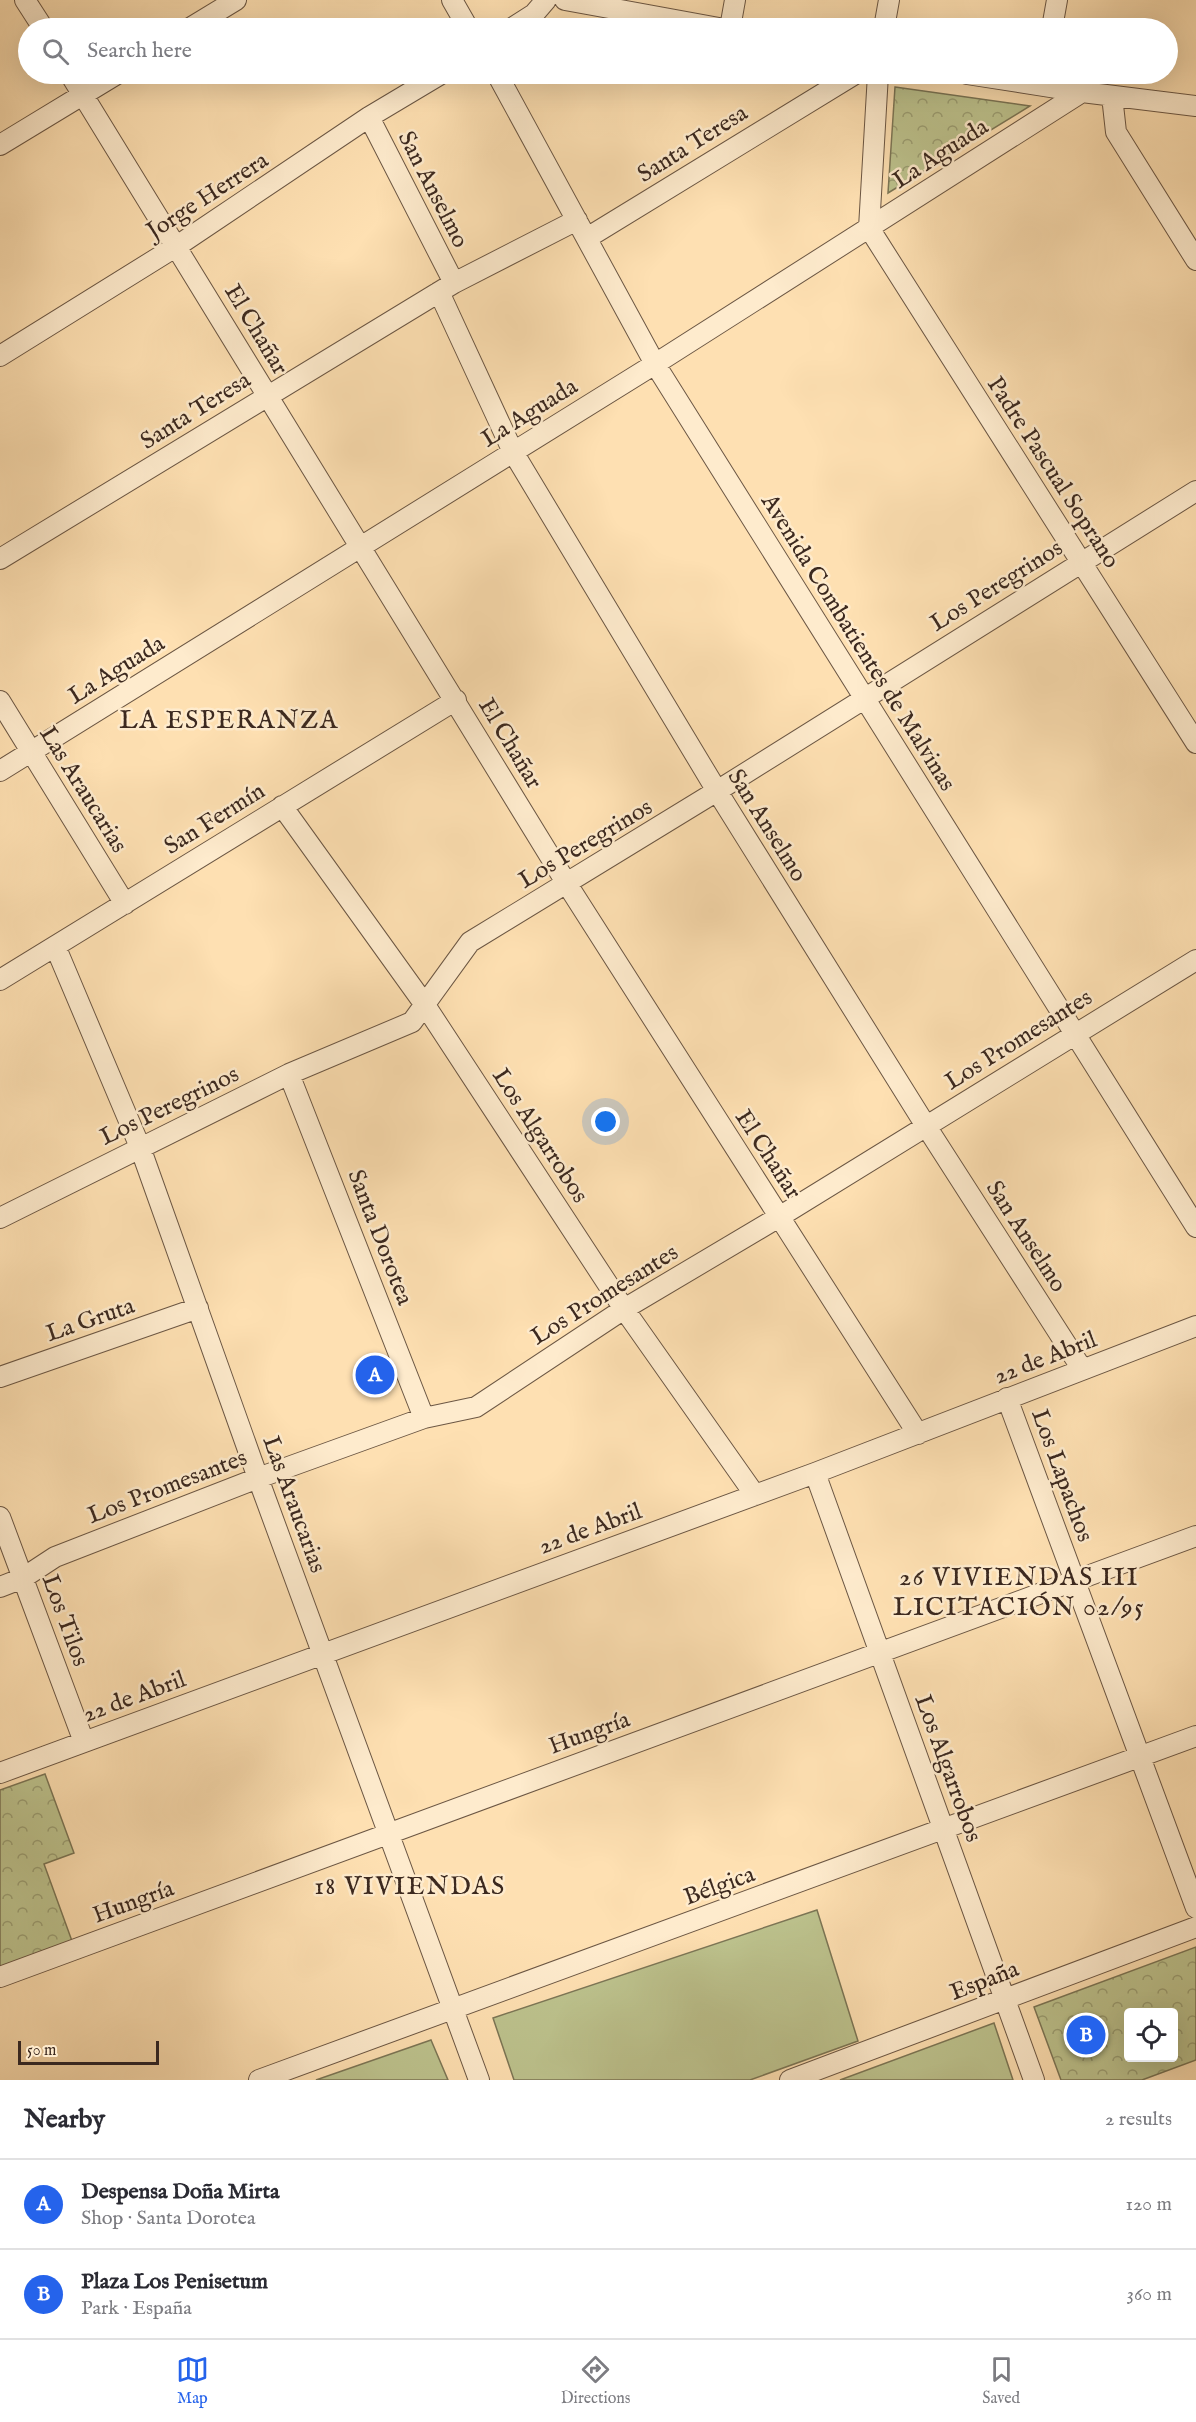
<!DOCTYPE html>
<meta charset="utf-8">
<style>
:root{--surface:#fff;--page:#f7f7f7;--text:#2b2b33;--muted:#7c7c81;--line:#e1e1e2;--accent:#2563eb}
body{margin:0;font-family:"IM FELL English",serif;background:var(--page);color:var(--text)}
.controls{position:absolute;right:18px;bottom:18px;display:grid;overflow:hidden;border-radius:6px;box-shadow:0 6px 24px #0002}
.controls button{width:54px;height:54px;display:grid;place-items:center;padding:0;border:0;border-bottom:2px solid var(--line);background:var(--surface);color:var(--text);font:30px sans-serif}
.scale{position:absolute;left:18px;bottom:15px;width:141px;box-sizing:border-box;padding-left:6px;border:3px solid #3c291f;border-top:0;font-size:16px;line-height:21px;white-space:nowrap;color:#3c291f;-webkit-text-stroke:4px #feebcd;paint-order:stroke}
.you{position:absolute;left:606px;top:1122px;width:21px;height:21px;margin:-15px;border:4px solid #fff;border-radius:50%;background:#1a73e8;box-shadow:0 0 0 9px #1a73e833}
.badge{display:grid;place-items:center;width:39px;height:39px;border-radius:50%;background:var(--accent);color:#fff;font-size:20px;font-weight:700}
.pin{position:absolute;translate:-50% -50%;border:3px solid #fff;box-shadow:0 2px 6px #0006}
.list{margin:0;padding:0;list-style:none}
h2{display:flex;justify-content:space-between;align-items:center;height:78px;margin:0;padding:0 24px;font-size:26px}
h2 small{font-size:20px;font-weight:400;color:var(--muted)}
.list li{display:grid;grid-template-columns:39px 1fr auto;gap:18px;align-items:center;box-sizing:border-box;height:90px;padding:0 24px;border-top:2px solid var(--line)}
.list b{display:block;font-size:22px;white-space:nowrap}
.list p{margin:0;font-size:20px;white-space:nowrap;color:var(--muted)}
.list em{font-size:20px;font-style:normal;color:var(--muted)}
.icon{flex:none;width:33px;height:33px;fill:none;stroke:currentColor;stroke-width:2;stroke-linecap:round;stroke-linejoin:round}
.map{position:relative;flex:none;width:1196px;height:2080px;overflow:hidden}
.search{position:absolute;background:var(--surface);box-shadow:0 6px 24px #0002;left:18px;right:18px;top:18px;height:66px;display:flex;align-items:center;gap:15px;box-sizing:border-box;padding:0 21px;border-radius:33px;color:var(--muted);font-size:22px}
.sheet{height:258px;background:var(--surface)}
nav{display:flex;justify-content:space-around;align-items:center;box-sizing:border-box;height:84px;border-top:2px solid var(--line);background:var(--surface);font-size:16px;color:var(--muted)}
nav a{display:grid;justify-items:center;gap:3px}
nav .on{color:var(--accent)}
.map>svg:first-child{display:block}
.grass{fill:#bdc38e;stroke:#7c7656;stroke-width:1.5}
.forest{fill:url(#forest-crowns);stroke:#7c7656;stroke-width:1.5;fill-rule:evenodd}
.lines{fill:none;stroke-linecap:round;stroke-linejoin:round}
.minor-casing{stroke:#6c5744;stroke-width:22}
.minor{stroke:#feebcd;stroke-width:20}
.labels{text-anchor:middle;stroke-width:5;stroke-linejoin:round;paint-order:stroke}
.street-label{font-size:24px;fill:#3c291f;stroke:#feebcd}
.neighbourhood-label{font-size:26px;letter-spacing:1.5px;fill:#3c291f;stroke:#feebcd}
</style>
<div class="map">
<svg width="1196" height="2080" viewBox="0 0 1196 2080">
<defs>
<pattern id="forest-crowns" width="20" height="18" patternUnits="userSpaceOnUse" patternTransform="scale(1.5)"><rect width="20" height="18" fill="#bdc38e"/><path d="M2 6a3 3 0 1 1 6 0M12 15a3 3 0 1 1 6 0" fill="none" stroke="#9b9e73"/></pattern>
</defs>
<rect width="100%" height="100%" fill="#fee0b2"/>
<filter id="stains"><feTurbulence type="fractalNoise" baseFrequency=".00333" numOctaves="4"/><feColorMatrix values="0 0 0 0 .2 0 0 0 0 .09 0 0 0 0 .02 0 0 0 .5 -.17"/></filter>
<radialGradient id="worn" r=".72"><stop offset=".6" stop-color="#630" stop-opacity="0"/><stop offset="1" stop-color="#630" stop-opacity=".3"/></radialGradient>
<path class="grass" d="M817,1910L858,2041L750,2080H514L493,2018Z
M994,2023L1013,2080H840Z
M431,2040L448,2080H316Z"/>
<path class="forest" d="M895,87L1030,106L888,193Z
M45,1774L74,1853L44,1864L72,1941L0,1967V1790Z
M1196,1947V2060L1142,2080H1061L1034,2007ZM1174,2012V2058H1128V2012Z"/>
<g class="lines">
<defs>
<path id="minor" d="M25,0L43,28
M452,0L468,28
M565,0L719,28
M190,28L236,0
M512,28L534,14L546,0
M730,28L735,0
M884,28L889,0
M1052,28L1057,0
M70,74L567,884L918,1434
M497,74L655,364L1196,1227
M878,74L869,228L1196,743
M967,74L1082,92L1196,106
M1112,96L1116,132L1196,260
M369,117L454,283
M0,145L117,74
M587,238L855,74
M439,292L513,452L717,791L926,1126L1082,1369
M0,356L177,246L369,117L441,74
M0,559L454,283L577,220
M0,701L125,904
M0,771L655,364L1082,92
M282,806L425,1005L624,1309L755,1495
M56,948L140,1147L258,1478L479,2080
M0,980L456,700
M289,1074L424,1418
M0,1218L289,1074L412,1022L470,942L717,791L1196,491
M0,1377L198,1308
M1007,1398L1196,1908
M815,1473L1034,2080
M0,1517L84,1742
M0,1587L23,1578L55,1557L258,1478L424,1418L476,1407L624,1309L779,1217L1196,960
M0,1773L815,1473L1196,1326
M0,1977L1196,1536
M259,2080L1196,1736
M790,2080L1196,1927"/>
</defs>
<use href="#minor" class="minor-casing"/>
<use href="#minor" class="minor"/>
</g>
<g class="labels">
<g class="street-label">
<text transform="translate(692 143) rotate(-32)" y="8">Santa Teresa</text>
<text transform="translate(940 153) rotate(-33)" y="8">La Aguada</text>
<text transform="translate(434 189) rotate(63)" y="8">San Anselmo</text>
<text transform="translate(207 195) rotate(-33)" y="8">Jorge Herrera</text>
<text transform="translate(257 329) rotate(59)" y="8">El Chañar</text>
<text transform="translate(195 410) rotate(-32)" y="8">Santa Teresa</text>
<text transform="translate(529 412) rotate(-32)" y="8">La Aguada</text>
<text transform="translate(1054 472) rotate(57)" y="8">Padre Pascual Soprano</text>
<text transform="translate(996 585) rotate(-32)" y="8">Los Peregrinos</text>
<text transform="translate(859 642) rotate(58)" y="8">Avenida Combatientes de Malvinas</text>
<text transform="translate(116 669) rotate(-32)" y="8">La Aguada</text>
<text transform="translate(511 743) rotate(59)" y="8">El Chañar</text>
<text transform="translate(84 789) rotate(58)" y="8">Las Araucarias</text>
<text transform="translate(214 818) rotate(-32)" y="8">San Fermín</text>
<text transform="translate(768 825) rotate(58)" y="8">San Anselmo</text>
<text transform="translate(585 843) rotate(-31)" y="8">Los Peregrinos</text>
<text transform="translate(1018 1039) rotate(-32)" y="8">Los Promesantes</text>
<text transform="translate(169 1105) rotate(-26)" y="8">Los Peregrinos</text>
<text transform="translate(541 1135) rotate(57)" y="8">Los Algarrobos</text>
<text transform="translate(769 1154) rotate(57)" y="8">El Chañar</text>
<text transform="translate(1027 1236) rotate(57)" y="8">San Anselmo</text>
<text transform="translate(381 1237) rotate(69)" y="8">Santa Dorotea</text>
<text transform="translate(604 1294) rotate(-32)" y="8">Los Promesantes</text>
<text transform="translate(90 1319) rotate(-19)" y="8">La Gruta</text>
<text transform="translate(1045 1357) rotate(-21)" y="8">22 de Abril</text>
<text transform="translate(1063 1475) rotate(70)" y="8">Los Lapachos</text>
<text transform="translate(167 1486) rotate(-21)" y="8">Los Promesantes</text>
<text transform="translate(295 1504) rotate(70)" y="8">Las Araucarias</text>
<text transform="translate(590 1528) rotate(-20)" y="8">22 de Abril</text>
<text transform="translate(66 1620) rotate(70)" y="8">Los Tilos</text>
<text transform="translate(134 1696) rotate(-20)" y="8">22 de Abril</text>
<text transform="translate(589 1732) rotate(-20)" y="8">Hungría</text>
<text transform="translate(949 1768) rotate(70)" y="8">Los Algarrobos</text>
<text transform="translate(719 1885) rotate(-20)" y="8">Bélgica</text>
<text transform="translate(133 1901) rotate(-20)" y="8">Hungría</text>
<text transform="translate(984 1980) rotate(-21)" y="8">España</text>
</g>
<g class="neighbourhood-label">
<text x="229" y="728">LA ESPERANZA</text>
<text x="1019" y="1585">26 VIVIENDAS III<tspan x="1019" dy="30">LICITACIÓN 02/95</tspan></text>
<text x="410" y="1894">18 VIVIENDAS</text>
</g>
</g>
<rect width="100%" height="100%" filter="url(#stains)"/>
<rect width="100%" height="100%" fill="url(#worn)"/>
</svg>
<div class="controls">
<button><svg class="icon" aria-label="locate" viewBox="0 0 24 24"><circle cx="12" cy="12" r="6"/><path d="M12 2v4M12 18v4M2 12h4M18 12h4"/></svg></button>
</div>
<div class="scale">50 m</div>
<div class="you"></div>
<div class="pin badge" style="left:375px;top:1375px">A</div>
<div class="pin badge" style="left:1086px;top:2035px">B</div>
<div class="search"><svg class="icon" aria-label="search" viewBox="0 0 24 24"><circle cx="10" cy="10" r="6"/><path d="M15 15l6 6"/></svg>Search here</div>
</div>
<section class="sheet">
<h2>Nearby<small>2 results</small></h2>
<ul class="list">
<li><span class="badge">A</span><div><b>Despensa Doña Mirta</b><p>Shop · Santa Dorotea</p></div><em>120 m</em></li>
<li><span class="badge">B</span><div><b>Plaza Los Penisetum</b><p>Park · España</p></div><em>360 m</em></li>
</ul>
</section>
<nav>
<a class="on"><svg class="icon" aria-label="map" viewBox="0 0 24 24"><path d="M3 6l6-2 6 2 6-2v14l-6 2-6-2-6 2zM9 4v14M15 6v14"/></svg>Map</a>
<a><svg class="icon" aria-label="directions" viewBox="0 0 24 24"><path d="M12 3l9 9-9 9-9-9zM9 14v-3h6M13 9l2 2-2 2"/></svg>Directions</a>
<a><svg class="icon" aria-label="saved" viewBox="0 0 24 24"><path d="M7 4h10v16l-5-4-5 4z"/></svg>Saved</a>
</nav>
